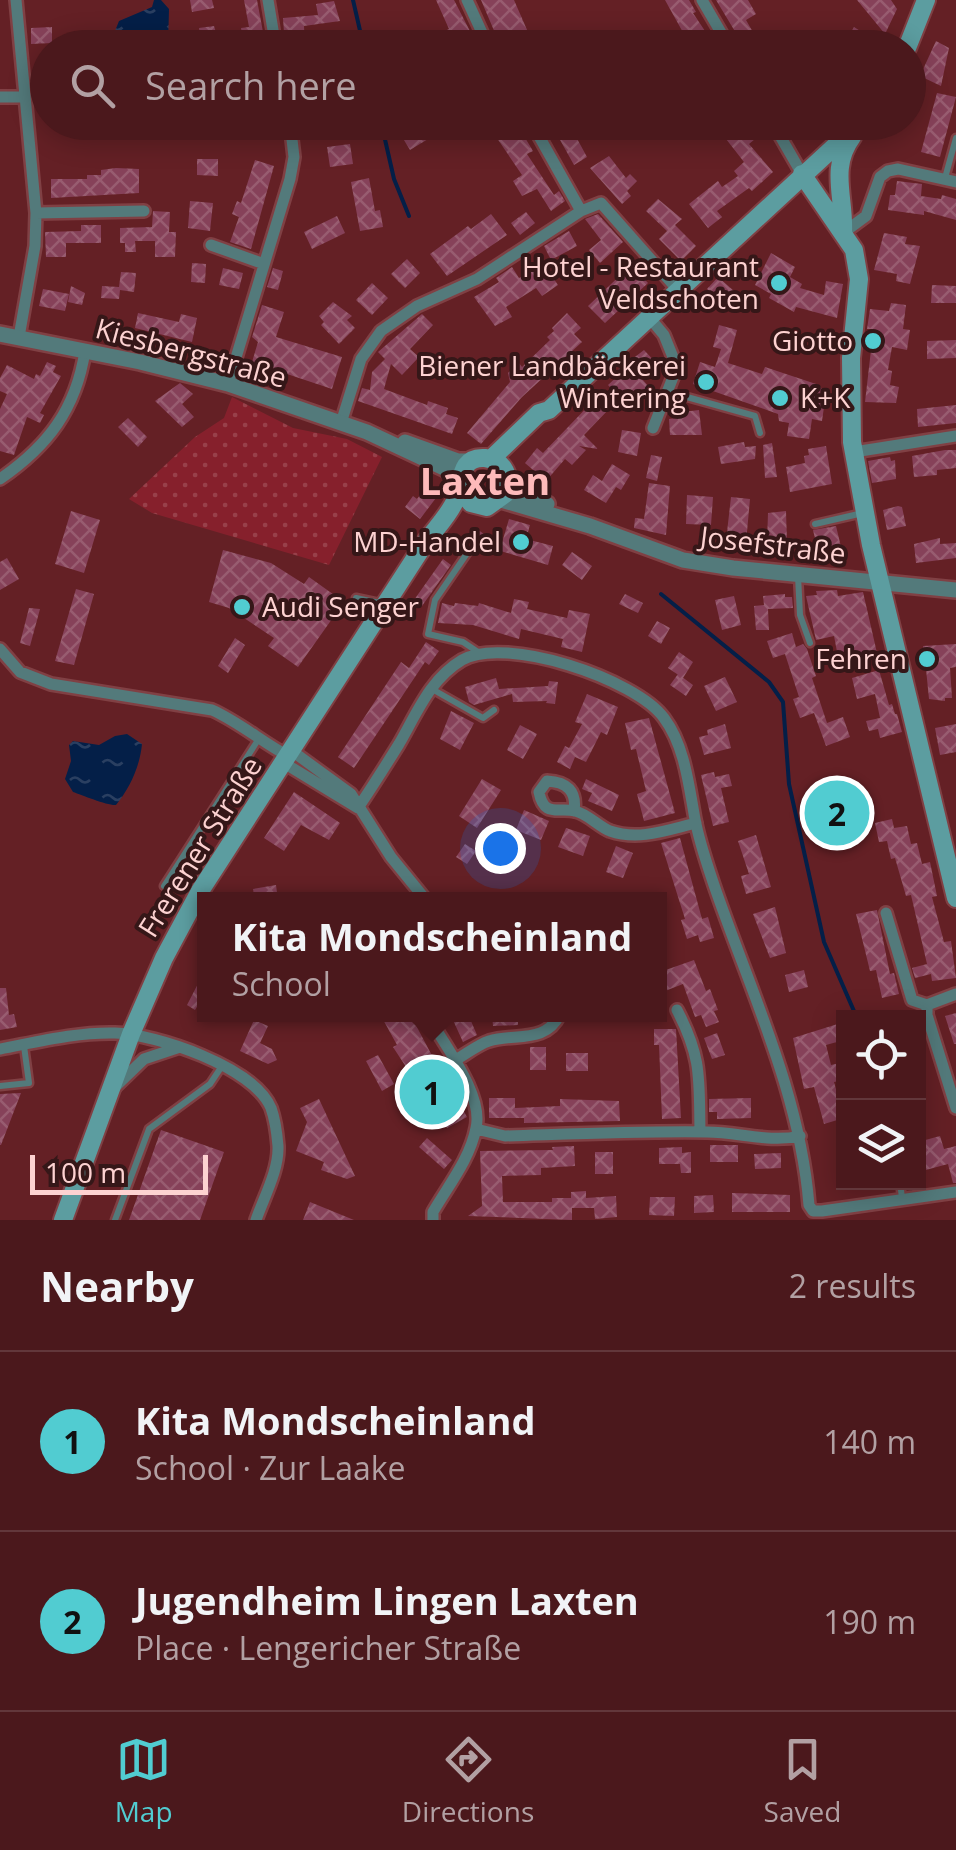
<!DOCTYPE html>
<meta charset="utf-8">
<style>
:root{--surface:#4b181c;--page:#552529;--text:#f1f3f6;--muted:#b2a0a3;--line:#62373b;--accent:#51ccd1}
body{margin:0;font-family:"Open Sans",sans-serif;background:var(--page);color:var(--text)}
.controls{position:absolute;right:30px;bottom:30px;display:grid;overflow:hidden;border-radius:0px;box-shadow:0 5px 25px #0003}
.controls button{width:90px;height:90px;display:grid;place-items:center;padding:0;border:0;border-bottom:2px solid var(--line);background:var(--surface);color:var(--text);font:50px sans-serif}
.scale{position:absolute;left:30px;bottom:25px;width:178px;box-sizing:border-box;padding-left:10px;border:5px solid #fdd2d1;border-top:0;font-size:28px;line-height:35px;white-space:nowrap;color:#fdd2d1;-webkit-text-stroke:8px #351718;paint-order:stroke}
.you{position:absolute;left:500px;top:848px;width:35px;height:35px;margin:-25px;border:8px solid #fff;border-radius:50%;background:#1a73e8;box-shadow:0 0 0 15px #1a73e833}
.badge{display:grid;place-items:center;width:65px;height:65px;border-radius:50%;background:var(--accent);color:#111;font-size:32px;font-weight:700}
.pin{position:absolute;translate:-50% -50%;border:5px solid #fff;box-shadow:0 2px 10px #0006}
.popup{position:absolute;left:197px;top:892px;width:470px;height:130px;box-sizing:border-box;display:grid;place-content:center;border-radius:0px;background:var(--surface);filter:drop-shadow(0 2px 8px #0005);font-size:32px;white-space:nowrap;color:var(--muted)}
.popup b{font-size:38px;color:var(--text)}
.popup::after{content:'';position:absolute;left:50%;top:100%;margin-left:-20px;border:20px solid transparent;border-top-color:var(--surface)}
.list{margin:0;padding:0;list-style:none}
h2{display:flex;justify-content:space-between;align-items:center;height:130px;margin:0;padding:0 40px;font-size:42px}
h2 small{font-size:32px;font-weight:400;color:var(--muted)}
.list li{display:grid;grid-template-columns:65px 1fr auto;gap:30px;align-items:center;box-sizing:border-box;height:180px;padding:0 40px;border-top:2px solid var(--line)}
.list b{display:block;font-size:38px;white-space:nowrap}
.list p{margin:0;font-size:32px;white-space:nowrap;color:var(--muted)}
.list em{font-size:32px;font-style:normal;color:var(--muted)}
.icon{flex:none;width:55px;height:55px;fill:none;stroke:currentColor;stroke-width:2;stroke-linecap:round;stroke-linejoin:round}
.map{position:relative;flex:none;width:956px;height:1220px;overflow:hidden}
.search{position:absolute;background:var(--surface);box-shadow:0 5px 25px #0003;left:30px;right:30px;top:30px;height:110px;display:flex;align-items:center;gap:25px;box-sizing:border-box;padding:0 35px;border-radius:55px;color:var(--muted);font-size:38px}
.sheet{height:490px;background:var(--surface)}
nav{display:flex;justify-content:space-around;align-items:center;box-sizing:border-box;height:140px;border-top:2px solid var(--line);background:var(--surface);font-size:28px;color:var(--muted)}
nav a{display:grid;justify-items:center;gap:5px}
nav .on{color:var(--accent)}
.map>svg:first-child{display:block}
.grass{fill:url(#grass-dots)}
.water{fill:url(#water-ripples)}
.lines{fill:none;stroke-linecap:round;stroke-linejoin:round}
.stream{stroke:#041f48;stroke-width:4}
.building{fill:url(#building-cross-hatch)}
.service-casing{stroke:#804044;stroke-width:11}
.minor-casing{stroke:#804044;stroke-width:16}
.tertiary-casing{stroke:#804044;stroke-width:20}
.secondary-casing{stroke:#804044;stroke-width:22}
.service{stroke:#537a7b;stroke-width:6}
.minor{stroke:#537a7b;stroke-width:11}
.tertiary{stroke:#537a7b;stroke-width:15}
.secondary{stroke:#5c9da0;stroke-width:18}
.poi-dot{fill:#51ccd1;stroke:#351718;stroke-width:4}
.labels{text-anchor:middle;stroke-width:8;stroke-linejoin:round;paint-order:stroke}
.poi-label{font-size:28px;fill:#fdd2d1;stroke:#351718;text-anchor:end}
.street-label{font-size:28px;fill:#fdd2d1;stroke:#351718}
.district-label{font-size:38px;font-weight:bold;fill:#febaba;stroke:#351718}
</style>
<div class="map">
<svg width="956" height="1220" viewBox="0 0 956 1220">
<defs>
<pattern id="grass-dots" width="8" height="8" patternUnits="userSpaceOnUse" patternTransform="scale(2.5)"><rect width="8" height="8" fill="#86202c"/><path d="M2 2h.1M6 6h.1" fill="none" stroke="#98404a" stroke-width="1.8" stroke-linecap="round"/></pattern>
<pattern id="water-ripples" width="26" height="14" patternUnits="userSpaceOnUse" patternTransform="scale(2.5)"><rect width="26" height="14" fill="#041f48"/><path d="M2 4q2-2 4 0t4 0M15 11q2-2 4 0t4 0" fill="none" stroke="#2a3f61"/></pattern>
<pattern id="building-cross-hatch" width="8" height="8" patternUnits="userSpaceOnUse" patternTransform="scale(2.5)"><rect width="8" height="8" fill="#864159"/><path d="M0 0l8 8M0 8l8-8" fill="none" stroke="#985c70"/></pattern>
</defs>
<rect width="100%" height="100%" fill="#642025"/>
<path class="grass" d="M232,397L293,428L347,439L382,457L329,565L152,513L129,499L195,437L224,418Z"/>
<path class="water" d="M154,0H161L169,9L168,47H114L113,36L119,21L152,7Z
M127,734L142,744C140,766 130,788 116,805C108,806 82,795 73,792L65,779L71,761L69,745L73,741L99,745L115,736Z"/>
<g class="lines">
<path class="stream" d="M353,0L364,48
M381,122L394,179L409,216
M661,594L769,682L783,702L789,784L824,942L857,1018
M911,1182L913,1191"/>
</g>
<path class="building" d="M190,0H212L214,8L192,12Z
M244,0H257L266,48H252L251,38L243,40L241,28L249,27Z
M436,0H454L472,35L447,44L442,32L449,29Z
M481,0H514L531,39L538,35L544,48H512L516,46L510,34L498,40Z
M665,0H689L696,12L693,13L713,43L707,48H682L678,41L685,36Z
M716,0H748L756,14L746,20L762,48H745Z
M857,0H891L897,9L885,34Z
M334,1L340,21L304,26L305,48H285L283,18L318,15L316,4Z
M214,26L221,48H195L194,36H200L199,28Z
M52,27V43L31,44V28Z
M854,27L887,48H842Z
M936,41L949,48L941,86L920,76Z
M937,93L956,97L940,157L921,152Z
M393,122H442L447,133L434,139L433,136L410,150Z
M486,122H509L520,139L524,136L533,151L527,154L554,195L559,191L565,201L551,211L537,189L522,196L513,181L522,175Z
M550,122H568L587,157L574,165Z
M743,122H752L761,134L749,144L773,172L752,191L749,188L717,211L722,217L708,228L689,204L718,181L722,187L738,176L734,171L744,162L726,139Z
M350,144L353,164L330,167L327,147Z
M609,156L626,178L630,174L637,181L627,191L631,196L622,204L590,168Z
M197,159H218V176L197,175Z
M255,160L274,166L251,249L230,242L239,217L232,214L237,201L241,203Z
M116,168L139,169V193L51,198V179H87V175H101V170Z
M369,178L375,211L380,210L383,227L360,231L351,182Z
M897,181L922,184L921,196L941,199L942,195L956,199V220L924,211V215L888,210L890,195H895Z
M658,199L682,219L675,225L696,246L681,261L659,239L667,231L646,211Z
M190,201L213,203L210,231L188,228Z
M153,211L170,212L169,232H176L175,257H155V241H135L136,252H125V243H120V228L152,227Z
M526,212L535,223L520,235L511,223Z
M491,214L507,235L447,276L430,254L468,226L471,229Z
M598,214L623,242L600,263L589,250L601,240L585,219Z
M337,216L345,233L312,249L304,232Z
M81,225H101V243H66V257H46L45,232L81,231Z
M569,231L577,246L551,260L544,246Z
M884,233L907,237L905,244L920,246L910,284L896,281L897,274L874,270Z
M771,253L795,267L790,277L802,284L800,288L824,295L826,281L843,284L837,318L796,307L794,312L769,298L771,294L755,285Z
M407,259L420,273L405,288L391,274Z
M192,263L206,264L205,283L191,282Z
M543,263L558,285L542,296L536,288L506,307L512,317L495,326L474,297L499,282L496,278L512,267L519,278Z
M631,265L648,283L605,323L588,306Z
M223,268L243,273L239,289L219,285Z
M273,268L283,271L278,290L267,287Z
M121,272L136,273L134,292L120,290L119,299L101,298L102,286L119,287Z
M718,277L742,298L731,311L707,289Z
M372,283L388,298L372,315L356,300Z
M932,285L956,286V303H931Z
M71,286L85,293L82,305L68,302Z
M43,289L69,294L65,311L39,306Z
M333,302L352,316L347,320L355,328L339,344L321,325L324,322L319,316Z
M891,303L906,305L903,329L910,330L907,350L892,347L888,370L892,371L890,385L899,387L896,403L865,402L871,350H869L872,329H867L870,309L889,311Z
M262,305L284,312L276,337L342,357L332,389L269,368L267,377L249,372L258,342L252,337Z
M138,313L179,322L181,314L197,318L192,342L135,328Z
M567,313L581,328L574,334L582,342L522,397L481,444L467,433L510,382L508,373L519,363L522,367L550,340L547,337L554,331L552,328Z
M422,314L433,325L410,349L419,357L402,375L391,364L384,389L427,405L428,401L448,408L446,414L458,418L452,434L358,401L362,388L370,390L372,372L385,359L378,352Z
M719,325L737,330L728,363L762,374L765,367L819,385L825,393L822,395L825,400L822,421L812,419L809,439L787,436L789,423L779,421L778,414L693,384L700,362L715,367L721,349L713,347Z
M956,340V358L927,359V341Z
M644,350L658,365L642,379L649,387L633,402L627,395L622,400L608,385L621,373L618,370Z
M47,362L56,366L53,372L61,376L40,413L44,415L40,423L27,417L14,455L0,451V409L7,394L0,391V378L7,365L34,379L36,374L40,376Z
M180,383L193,394L182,404L194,417L182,427L155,401Z
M595,399L607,411L584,435L598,449L579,446L586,450L572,465L565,459L546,481L525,463L537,448L543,453Z
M956,405V423L918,427L917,409Z
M699,410L702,435H670L669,419L684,417L683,412Z
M128,418L147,437L138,447L118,427Z
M622,430L641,433L637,456L618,452Z
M744,442L745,447L756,446L755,459L721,464L718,447Z
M772,443L777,477L765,478L763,445Z
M826,446L832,484L790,492L786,467L805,463L804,456L809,455L808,449Z
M945,450H956V468L937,470V475L914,477L912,456Z
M651,455L662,457L657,481L646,478Z
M890,457L891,461L895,460L896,479L872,483L868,461Z
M612,464L630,475L621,490L616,487L606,503L584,490L593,475L602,481Z
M649,483L670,486L666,535L634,528L635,518L644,519Z
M427,486L439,494L420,519L405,507L413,496L417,499Z
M687,495L713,497L711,525L686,524Z
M731,497L750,499L746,543L726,541Z
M898,506L902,507L906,526L887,530L883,510Z
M71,511L100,520L84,573L55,564Z
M786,511L787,542L767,543L768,513Z
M509,519L530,525L526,539L553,546L548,565L490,548L488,551L468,536L474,527L501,546Z
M836,526L843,555L820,560L813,530Z
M940,538V544L956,543V558L916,563L914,544Z
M223,550L271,563L304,584L309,577L344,602L298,667L268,646L274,638L229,608L209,602Z
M572,552L592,566L582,580L562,565Z
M7,558L19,579L0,590V562Z
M443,559L451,565L422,606L414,600Z
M76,589L94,594L74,665L55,661Z
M837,590L838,596L863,592L877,653L839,662L834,636L816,640L806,596L817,595L816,591Z
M625,594L643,603L638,613L619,604Z
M785,594V597H792L793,608L768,609L769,630H756L754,606L764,605L763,596Z
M734,596L741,625L722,630L715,600Z
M514,599L529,602L527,609L567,618L569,610L590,614L582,652L561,647L563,639L521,629L519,639L473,625L438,623L442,603L454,606L455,603L478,606L479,603L511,613Z
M29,608L40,609L30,646L20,643Z
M657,621L670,628L661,644L648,636Z
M792,633L796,647L803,644L807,649L816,676L812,678L827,723L843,717L850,737L826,746L814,713L800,718L793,699L799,697L785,654L773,658L767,641Z
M235,638L245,645L228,673L218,666Z
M426,642L439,651L429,665L425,662L354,768L338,757L401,662L409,668Z
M956,644V667L950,668L952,698H945V701L929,699L926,669H923L921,659L925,657L923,646Z
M679,652L693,662L683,678L668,668Z
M879,670L889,705L892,704L895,714H897L902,732L880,738L878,729L869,731L866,721L880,718L875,694L857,699L852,678Z
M678,674L693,685L686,696L670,685Z
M725,677L737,702L716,711L704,686Z
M496,678L499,689L548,686L549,681L558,682L555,704L546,703L547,701L513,702L512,694L474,705L469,702L465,687Z
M587,694L618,707L607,735L601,732L586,762L575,757L570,769L557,762L565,746L569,748L582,724L575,722Z
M451,711L474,723L460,750L440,739Z
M649,718L675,813L644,821L637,794L646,791L636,749L631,750L625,723Z
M725,724L731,748L704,755L699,737L708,735L707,730Z
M956,724V752L940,755L935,728Z
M520,725L537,734L523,759L507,750Z
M714,772L715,777L729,774L732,786L721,788L729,822L713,826L701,775Z
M482,779L501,790L477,828L459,816Z
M586,779L619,795L612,811L588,801L592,793L582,789Z
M294,792L340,823L329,840L301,825L284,851L264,838Z
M859,797L863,820L815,829L810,807Z
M524,810L549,821L541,840L516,830Z
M892,819L894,828L907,826L911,844L917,843L922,864L930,862L937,896L932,897L944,942L951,941L956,978L932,981L931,974L915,978L912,968L927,964L911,895L906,896L895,858L891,859L887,841L879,842L875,823Z
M566,828L590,836L583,856L558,847Z
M756,835L771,887L746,894L741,876L749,874L738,841Z
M680,838L702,919L708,917L714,938L700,942L698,935L687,939L681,920L685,919L661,843Z
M465,844L476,851L467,864L456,857Z
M616,846L633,853L623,878L606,872Z
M276,885L278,900H255L253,889Z
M775,907L786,953L770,958L753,914Z
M877,910L890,974L894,973L899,994L882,998L876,970L870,971L856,914Z
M694,960L706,991L710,989L718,1010L714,1011L719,1022L706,1027L701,1015L695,1017L683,984L660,993V972Z
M804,970L808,987L789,992L785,975Z
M204,972V1009L198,1005L195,1010L187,1005Z
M0,988H6L9,1015L14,1014L17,1027L0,1030Z
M956,1013V1044H954L945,1016Z
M380,1014H410L446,1082L431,1101L412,1067L408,1070L393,1047L397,1045Z
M460,1014H468L477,1035L463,1042L452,1018Z
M492,1014H518V1025L493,1026Z
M254,1020L268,1026L260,1043L272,1049L277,1060L268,1064L240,1051Z
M844,1022V1040L826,1045L831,1065L844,1062V1080L834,1082L844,1118L824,1124L814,1087L804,1089L793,1038Z
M654,1029H676L681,1118L662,1119L659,1045H654Z
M717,1033L725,1055L712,1059L704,1038Z
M530,1047H546V1070H530Z
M566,1053H588V1071H566Z
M378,1055L394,1084L382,1091L366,1061Z
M21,1093L1,1145H0V1094Z
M455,1095L467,1117L447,1128L435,1106Z
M489,1098H515V1108L560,1106V1099L619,1101L620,1121L524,1123V1118H489Z
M751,1098V1118L717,1119V1112H709V1099Z
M319,1099L355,1176L347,1179L321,1170L324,1162L296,1151L307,1122L300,1108Z
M161,1130L224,1152L200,1220H129Z
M940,1136L944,1149L956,1146V1183H953L948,1164L922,1171L918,1142Z
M427,1138L452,1160L444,1169L419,1147Z
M710,1145H738V1162H710Z
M574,1146L575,1166L541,1168V1175L502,1176L503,1202H552V1198H571V1192L586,1191V1198L616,1196L617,1217L595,1219L594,1208H572V1220L468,1216L482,1206L480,1151L553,1150L552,1147Z
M682,1147V1153L691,1152V1173H681L680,1164H659V1148Z
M595,1152H613V1174H595Z
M781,1153V1168L755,1169L754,1154Z
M732,1193L790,1195V1212H732Z
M713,1195L714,1212L694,1213V1196Z
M650,1197H675L674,1216L649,1215Z
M310,1202L354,1220H303Z"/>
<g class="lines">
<defs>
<path id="service" d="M945,178L956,138
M669,392L755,416L760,433
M815,524L863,513
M468,552L435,600L428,634L463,642L478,652
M798,576L800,615L810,643
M356,598L384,604
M432,689L483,718L494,710
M164,886L258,740
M0,1086L29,1083L24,1046
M900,1182L902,1198
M115,1220L149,1129L210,1084L222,1066"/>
<path id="minor" d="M16,0L36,213L35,246L19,337
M268,0L276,48
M467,0L489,48
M702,0L730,48
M0,97H23
M531,122L581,211L601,203L678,290
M772,122L802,174
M36,213L144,211
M843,233L866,216L880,177L888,171L898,169L956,182
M211,245L264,264
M649,317L664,335L677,367L653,428
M228,384L290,179L294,157L290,122
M341,423L361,359L381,331L417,306L477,279L581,211
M854,452L956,436
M0,479C48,446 76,409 85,351
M0,649L20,672L51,684L212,710C239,722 262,742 288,756
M292,751L351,794L391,857L426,900
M284,763L358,808
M358,808C372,787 386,765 399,744C417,713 430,679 462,660C505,635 636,679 664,718C685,746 689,787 695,819C699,841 707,864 714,885C750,990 800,1093 809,1205L813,1211H822L956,1192
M574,811C577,791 567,782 547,781L539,792C544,818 558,807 575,811C588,814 598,826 610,831C639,841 667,830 696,823
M886,913L912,1000L927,1005
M956,994L927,1005V1015L956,1108
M677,1010C702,1058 699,1078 700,1132
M427,1014C443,1044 484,1094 476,1128C470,1159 448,1186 433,1212V1220
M0,1049C37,1042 77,1032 115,1033C156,1034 254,1067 271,1108C275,1119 277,1134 278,1146C279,1170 264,1197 256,1220
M454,1061C465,1055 477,1045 489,1041C515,1033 546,1044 560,1014
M115,1087L144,1059L177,1048
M476,1129L505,1136C572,1134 640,1131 707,1132C738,1132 770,1143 800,1136"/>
<path id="tertiary" d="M0,334L140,362L228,384L367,432L446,469L459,481
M405,442L458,461H470
M508,482L518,491L547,504
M501,500L590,526L683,560L733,568L956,590"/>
<path id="secondary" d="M907,48L926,0
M802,174L854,250L859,279L851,358L852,442L871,545L956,898
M843,233C845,198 829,168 852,137
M491,459L539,413L549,410L861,122
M63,1220L131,1034L164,958L200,891L423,546C433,531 449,516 456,499C463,483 458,456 485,458C493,459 501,463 505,471C509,479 508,486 505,494L487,507L471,503L459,487"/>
</defs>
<use href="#service" class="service-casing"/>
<use href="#minor" class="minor-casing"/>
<use href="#tertiary" class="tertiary-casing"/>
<use href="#secondary" class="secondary-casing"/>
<use href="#service" class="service"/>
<use href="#minor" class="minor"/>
<use href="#tertiary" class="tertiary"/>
<use href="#secondary" class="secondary"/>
</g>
<g class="poi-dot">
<circle cx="779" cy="283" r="10"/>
<circle cx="873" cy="341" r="10"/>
<circle cx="706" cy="382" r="10"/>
<circle cx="780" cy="398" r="10"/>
<circle cx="521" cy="542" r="10"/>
<circle cx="242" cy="607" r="10"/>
<circle cx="927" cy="659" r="10"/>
</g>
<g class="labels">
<g class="poi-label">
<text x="759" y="277">Hotel - Restaurant<tspan x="759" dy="32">Veldschoten</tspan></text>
<text x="853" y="351">Giotto</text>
<text x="686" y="376">Biener Landbäckerei<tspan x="686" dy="32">Wintering</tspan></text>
<text x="800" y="408" text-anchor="start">K+K</text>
<text x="501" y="552">MD-Handel</text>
<text x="262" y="617" text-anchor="start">Audi Senger</text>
<text x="907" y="669">Fehren</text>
</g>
<g class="street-label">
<text transform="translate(191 353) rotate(15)" y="10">Kiesbergstraße</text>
<text transform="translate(773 545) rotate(7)" y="10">Josefstraße</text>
<text transform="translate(200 847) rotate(-58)" y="10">Frerener Straße</text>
</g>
<g class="district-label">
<text x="485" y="495">Laxten</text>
</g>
</g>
</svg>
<div class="controls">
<button><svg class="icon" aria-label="locate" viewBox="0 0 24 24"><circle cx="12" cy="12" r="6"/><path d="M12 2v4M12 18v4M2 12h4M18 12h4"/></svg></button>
<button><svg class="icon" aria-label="layers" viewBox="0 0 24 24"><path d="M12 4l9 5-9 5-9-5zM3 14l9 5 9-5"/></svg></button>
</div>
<div class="scale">100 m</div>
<div class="you"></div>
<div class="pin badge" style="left:432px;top:1092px">1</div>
<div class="popup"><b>Kita Mondscheinland</b>School</div>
<div class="pin badge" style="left:837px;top:813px">2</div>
<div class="search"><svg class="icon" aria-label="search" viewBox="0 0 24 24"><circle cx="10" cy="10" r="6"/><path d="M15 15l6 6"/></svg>Search here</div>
</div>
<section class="sheet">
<h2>Nearby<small>2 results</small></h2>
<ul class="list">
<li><span class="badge">1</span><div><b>Kita Mondscheinland</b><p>School · Zur Laake</p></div><em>140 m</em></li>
<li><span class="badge">2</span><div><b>Jugendheim Lingen Laxten</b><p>Place · Lengericher Straße</p></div><em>190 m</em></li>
</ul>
</section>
<nav>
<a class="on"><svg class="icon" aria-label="map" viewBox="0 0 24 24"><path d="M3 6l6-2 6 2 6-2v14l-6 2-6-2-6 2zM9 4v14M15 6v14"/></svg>Map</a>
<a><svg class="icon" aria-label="directions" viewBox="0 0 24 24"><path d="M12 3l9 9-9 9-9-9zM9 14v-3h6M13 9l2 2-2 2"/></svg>Directions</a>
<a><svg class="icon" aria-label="saved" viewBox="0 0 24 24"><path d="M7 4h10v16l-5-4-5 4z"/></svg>Saved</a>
</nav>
